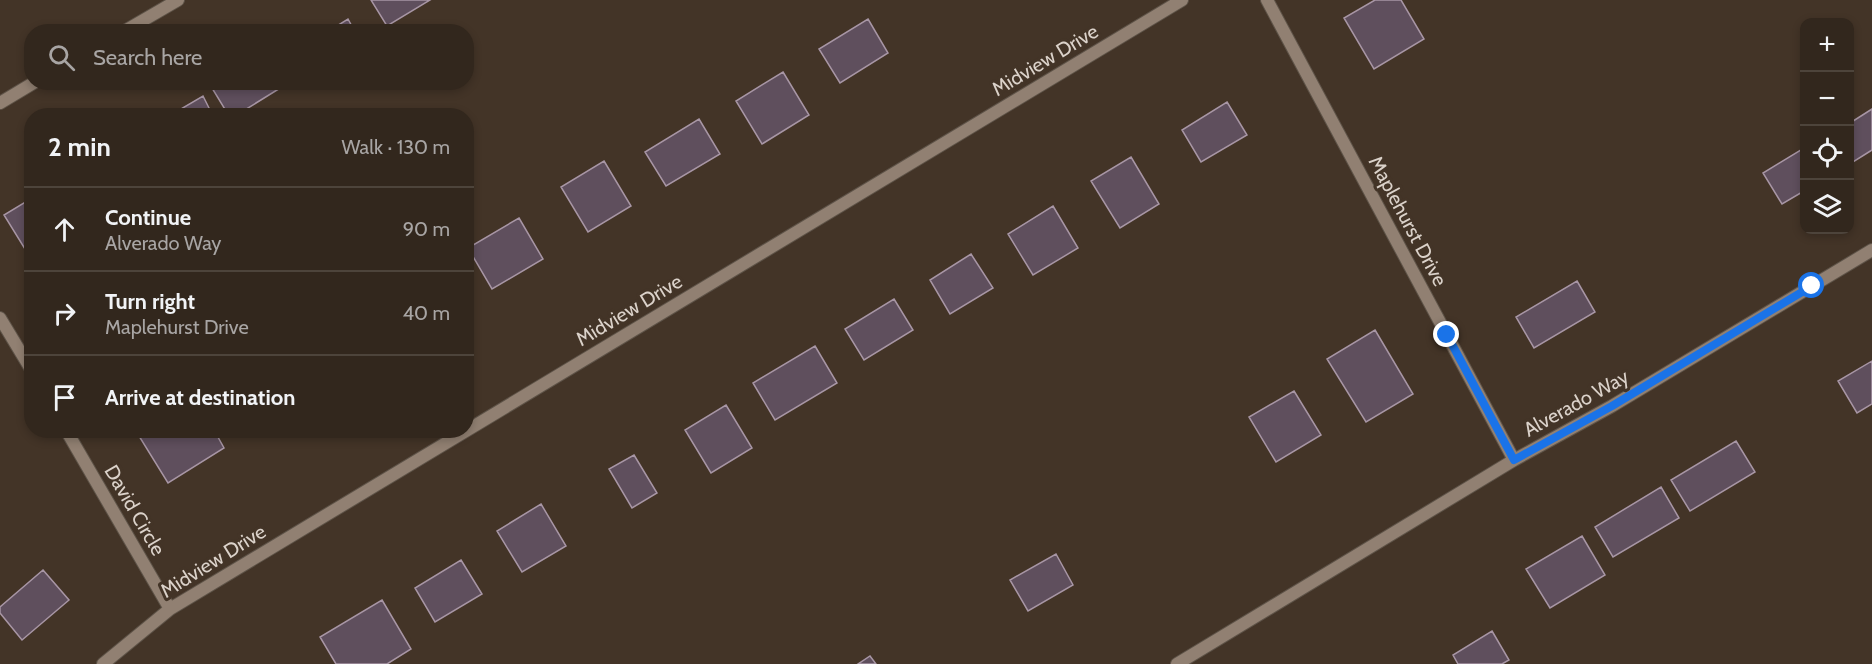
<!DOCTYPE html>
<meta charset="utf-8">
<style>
:root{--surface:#32271d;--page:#3a2f26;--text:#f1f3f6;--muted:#a8a5a4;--line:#4d443b}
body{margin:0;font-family:Cabin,sans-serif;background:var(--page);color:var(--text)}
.controls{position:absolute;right:18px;top:18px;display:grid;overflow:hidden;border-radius:12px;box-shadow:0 3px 9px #0003}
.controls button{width:54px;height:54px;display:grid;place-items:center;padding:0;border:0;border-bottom:2px solid var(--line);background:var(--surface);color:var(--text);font:30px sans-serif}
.stop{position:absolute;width:18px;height:18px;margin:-14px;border:4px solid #1a73e8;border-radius:50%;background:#fff}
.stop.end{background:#1a73e8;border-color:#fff;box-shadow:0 2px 6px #0008}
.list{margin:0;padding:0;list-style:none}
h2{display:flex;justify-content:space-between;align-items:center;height:78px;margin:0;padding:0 24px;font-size:26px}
h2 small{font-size:20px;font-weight:400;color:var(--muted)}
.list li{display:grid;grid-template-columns:39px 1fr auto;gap:18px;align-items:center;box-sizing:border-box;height:84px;padding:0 24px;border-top:2px solid var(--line)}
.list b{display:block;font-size:22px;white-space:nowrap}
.list p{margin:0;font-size:20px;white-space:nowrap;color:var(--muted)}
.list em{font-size:20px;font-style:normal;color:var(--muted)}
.icon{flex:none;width:33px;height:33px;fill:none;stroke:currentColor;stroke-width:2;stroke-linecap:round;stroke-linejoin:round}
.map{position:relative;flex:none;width:1872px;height:664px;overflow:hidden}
.search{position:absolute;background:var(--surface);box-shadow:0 3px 9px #0003;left:24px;top:24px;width:450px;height:66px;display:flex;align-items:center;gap:15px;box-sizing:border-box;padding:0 21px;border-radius:24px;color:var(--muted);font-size:22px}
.panel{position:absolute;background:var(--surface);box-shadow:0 3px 9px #0003;left:24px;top:108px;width:450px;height:330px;border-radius:24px}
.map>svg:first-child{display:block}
.building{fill:#5f4f5d;stroke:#a896a5;stroke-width:1.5}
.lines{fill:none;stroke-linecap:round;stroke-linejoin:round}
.minor-casing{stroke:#5e5348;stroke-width:14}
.minor{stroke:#918072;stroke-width:12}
.route{stroke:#1a73e8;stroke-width:8}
.labels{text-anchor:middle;stroke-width:6;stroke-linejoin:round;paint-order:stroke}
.street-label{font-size:20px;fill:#dbd2ca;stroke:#433427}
</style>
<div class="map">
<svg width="1872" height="664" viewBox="0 0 1872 664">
<rect width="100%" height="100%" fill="#433427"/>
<path class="building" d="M371,0H430L387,26Z
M1375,0H1401L1424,39L1374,69L1344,18Z
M348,19L355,32H327Z
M868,19L888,53L840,83L819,49Z
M783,72L809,115L762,144L736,101Z
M221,82H290L235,116H229L212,88Z
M203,96L213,116H169Z
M1227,102L1247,135L1201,162L1182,130Z
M1872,109V150L1853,162L1850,156V123Z
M699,119L720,154L666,186L645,152Z
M1804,148V191L1782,204L1763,173Z
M1131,157L1159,204L1120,228L1091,181Z
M604,161L631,206L588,232L561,187Z
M32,198V245L25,249L4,215Z
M1053,206L1078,248L1033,275L1008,234Z
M519,218L543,259L492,289L468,248Z
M971,254L993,288L950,314L930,280Z
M1577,281L1595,312L1534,348L1516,317Z
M894,299L913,330L864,360L845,329Z
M1375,330L1413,394L1366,422L1327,359Z
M815,346L837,383L775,420L753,383Z
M1872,361V404L1857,413L1838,381Z
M1294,391L1321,435L1276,462L1249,417Z
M726,405L752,448L711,473L685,430Z
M149,430H179L182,435L189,430H214L224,448L168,483L139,436Z
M1736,441L1755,472L1690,511L1671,480Z
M634,455L657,493L632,508L609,469Z
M1661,487L1679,518L1613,557L1595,527Z
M541,504L566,546L522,572L497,531Z
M1582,536L1605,575L1550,608L1526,569Z
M1056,554L1073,585L1028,611L1010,580Z
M461,560L482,594L435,622L415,588Z
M43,570L69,600L22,640L0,613V607Z
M382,600L411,649L387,664H336L320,637Z
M1492,631L1509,660L1502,664H1458L1453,655Z
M870,656L876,664H858Z"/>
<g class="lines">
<defs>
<path id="minor" d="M1267,0L1514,460
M123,32L178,0
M0,103L35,82
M0,318L32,371
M66,430L170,609
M103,664L170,609L1182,0
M1177,664L1514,460L1612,406L1872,250"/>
</defs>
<use href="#minor" class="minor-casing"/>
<use href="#minor" class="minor"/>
</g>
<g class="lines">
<path class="route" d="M1447,335L1514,460L1612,406L1812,286"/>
</g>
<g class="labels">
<g class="street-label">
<text transform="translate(1045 60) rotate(-31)" y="7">Midview Drive</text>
<text transform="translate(1408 221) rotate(62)" y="7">Maplehurst Drive</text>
<text transform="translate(629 310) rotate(-31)" y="7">Midview Drive</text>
<text transform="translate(1576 403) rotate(-29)" y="7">Alverado Way</text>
<text transform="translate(135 510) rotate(60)" y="7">David Circle</text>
<text transform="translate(213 561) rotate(-32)" y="7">Midview Drive</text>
</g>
</g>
</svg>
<div class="controls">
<button>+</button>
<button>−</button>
<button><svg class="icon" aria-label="locate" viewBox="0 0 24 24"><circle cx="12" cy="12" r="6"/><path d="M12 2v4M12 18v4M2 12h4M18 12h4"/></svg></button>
<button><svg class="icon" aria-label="layers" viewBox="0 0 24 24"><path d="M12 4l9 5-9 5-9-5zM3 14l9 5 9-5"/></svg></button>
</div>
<div class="stop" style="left:1812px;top:286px"></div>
<div class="stop end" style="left:1447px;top:335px"></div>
<div class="search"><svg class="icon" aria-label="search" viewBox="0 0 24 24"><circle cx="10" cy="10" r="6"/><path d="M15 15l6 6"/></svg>Search here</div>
<section class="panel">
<h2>2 min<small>Walk · 130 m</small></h2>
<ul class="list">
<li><svg class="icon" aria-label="ahead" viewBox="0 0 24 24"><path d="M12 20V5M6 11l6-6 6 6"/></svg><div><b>Continue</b><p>Alverado Way</p></div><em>90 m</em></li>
<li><svg class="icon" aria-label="right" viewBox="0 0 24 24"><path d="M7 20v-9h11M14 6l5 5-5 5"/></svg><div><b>Turn right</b><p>Maplehurst Drive</p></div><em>40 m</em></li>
<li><svg class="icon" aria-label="arrive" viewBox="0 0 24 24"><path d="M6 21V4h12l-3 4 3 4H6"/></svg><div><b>Arrive at destination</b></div></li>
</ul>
</section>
</div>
